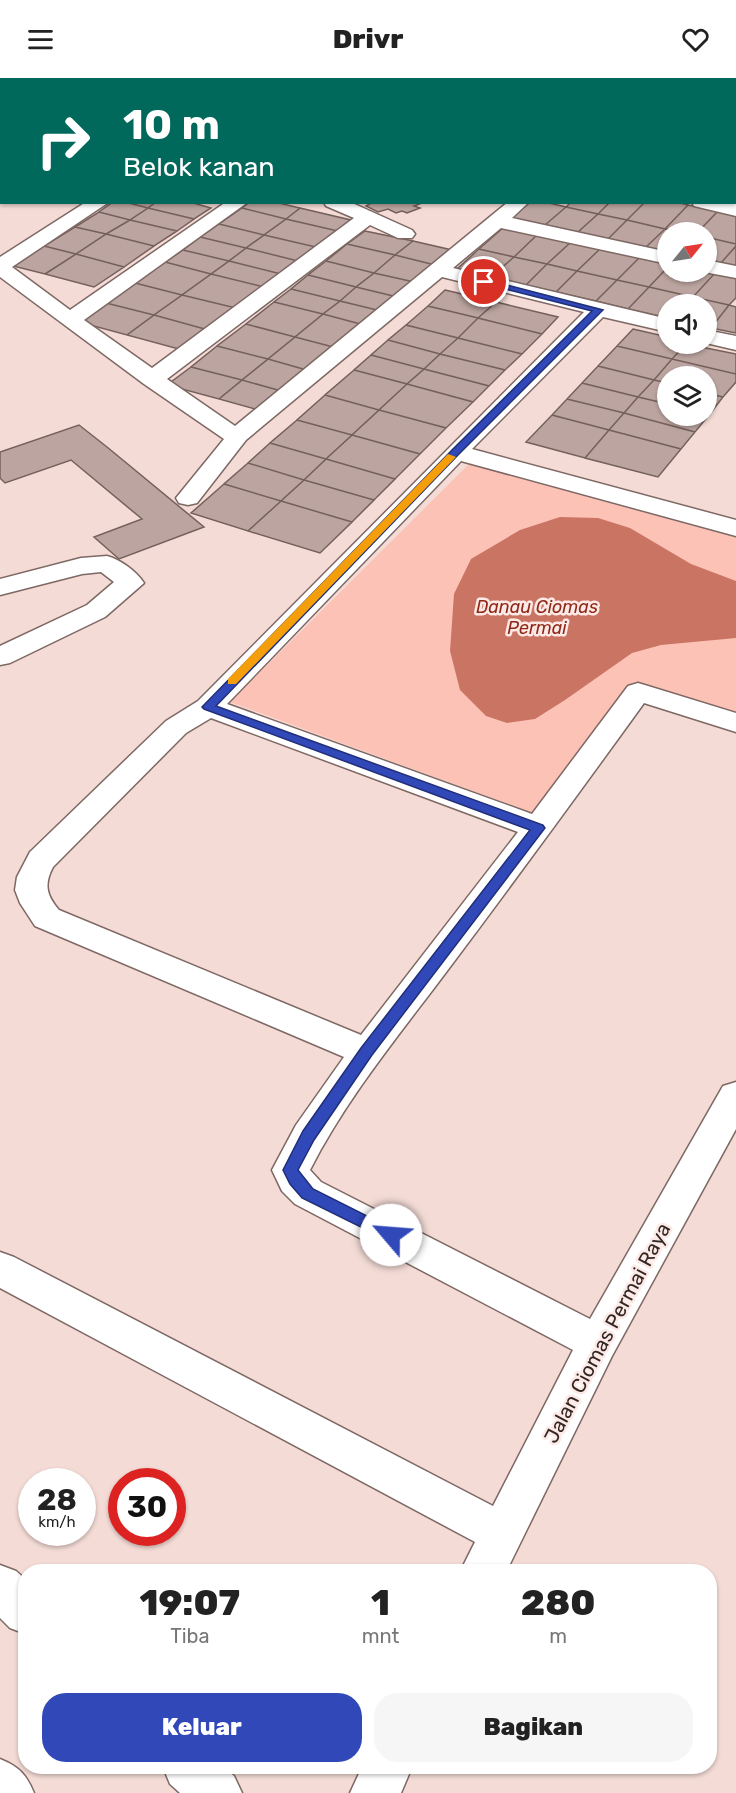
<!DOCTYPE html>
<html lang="id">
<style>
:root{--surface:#fff;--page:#f6f6f6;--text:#222;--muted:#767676;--accent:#3148b9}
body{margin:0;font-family:Rubik,sans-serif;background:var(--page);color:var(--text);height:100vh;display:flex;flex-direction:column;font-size:22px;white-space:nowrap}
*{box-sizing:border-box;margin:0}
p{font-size:20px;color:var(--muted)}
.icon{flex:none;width:33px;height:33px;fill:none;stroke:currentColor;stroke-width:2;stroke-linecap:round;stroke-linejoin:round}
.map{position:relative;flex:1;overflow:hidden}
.panel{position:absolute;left:18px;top:1486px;width:699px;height:210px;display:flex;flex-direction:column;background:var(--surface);border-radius:24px;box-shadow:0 2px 4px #0004}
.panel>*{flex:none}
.guide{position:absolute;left:0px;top:0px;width:736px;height:126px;box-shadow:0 2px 4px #0004;background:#00695c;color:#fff;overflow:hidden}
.needle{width:39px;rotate:60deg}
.tools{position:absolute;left:657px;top:144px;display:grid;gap:12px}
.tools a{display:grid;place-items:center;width:60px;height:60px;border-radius:50%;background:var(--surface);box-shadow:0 2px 4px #0004;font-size:30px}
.speed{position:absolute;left:18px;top:1390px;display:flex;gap:12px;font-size:30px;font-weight:700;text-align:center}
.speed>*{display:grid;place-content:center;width:78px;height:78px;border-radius:50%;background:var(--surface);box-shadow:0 2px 4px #0004;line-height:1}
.speed small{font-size:15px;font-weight:400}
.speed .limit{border:9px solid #d22;background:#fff;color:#111}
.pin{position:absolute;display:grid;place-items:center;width:51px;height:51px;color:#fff;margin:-26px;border:3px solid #fff;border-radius:50%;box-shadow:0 2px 6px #0007}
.me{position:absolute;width:66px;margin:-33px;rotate:297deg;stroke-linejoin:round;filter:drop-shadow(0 0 4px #0008)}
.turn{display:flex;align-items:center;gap:21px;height:126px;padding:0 24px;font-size:27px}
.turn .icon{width:78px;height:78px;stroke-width:2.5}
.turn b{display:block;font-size:42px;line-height:51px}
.eta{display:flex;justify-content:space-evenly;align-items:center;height:102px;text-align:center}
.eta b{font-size:36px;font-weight:800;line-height:42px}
.button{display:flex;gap:12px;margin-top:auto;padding:12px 24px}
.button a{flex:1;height:69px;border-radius:24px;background:var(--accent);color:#fff;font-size:24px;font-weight:800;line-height:69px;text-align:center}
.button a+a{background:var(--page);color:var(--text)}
header{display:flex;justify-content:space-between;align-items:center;height:78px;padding:0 24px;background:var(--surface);font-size:27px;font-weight:800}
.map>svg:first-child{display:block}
.green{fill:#fcc2b6}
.water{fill:#ca7464}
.building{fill:#bca5a0;stroke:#75605c;stroke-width:1.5}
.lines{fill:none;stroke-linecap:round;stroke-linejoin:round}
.street-casing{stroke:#7e6864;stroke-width:3}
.secondary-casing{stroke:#7e6864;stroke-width:3}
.street{fill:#fff;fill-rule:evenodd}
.secondary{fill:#fff;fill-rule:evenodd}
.route{fill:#3148b9;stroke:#202f78;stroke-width:1.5}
.slow{fill:#f59e0b}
.labels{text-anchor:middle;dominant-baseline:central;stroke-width:5;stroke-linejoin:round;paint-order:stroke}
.water-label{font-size:18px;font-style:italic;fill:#8f2818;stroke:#fde9e5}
.near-street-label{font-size:20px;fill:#302725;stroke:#fde9e5}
</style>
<header><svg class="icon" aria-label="menu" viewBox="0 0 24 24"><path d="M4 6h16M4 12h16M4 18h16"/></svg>Drivr<svg class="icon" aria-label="heart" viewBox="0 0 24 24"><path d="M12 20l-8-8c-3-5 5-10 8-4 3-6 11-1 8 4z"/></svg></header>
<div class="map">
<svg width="736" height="1715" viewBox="0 0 736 1715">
<rect width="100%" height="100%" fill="#f4dbd6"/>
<path class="green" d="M469 386 736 459V635L637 605 533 735 230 624Z"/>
<path class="water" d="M560 439 598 440 630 450 691 486 736 503V560L661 567 632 575 565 622 535 641 507 645 486 638 460 612 450 573 454 516 471 481 520 452Z"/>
<path class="building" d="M113 124H125L148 130 130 142 99 134Z
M125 124H156L148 130Z
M156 124H190L211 130 194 141 148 130Z
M250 124H275L300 130 286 141 242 130Z
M373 124H421L422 125 414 128 420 130 407 135 402 133 396 135 388 131 378 134 366 128Z
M530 124H545L566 129 545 147 512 140Z
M571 124H610L598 136 566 129Z
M610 124H645L627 142 598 136Z
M645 124H677L688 127 665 151 627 142Z
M688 127 718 133 698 154 665 151Z
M566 129 598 136 578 154 545 147Z
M148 130 194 141 177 153 130 142Z
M242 130 286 141 264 157 219 146Z
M300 130 355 143 342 154 286 141Z
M718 133 736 137V166L706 159V154H698Z
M99 134 130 142 106 156 75 149Z
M598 136 627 142 608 161 578 154Z
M286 141 342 154 320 170 264 157Z
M130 142 177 153 154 168 106 156Z
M627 142 665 151 646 169 608 161Z
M219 146 264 157 246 170 200 159Z
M75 149 106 156 76 176 44 168Z
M504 149 538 156 514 179 479 171Z
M665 151 684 154H668V174L646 169Z
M365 153 413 163 395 177 347 166Z
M106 156 154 168 124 189 76 176Z
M538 156 571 164 547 186 514 179Z
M264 157 320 170 302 184 246 170Z
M200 159 246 170 229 183 183 172Z
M706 159 736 166V168L720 186 706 183Z
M413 163 452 172 435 187 395 177Z
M571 164 601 170 577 193 547 186Z
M347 166 395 177 374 195 326 183Z
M44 168 76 176 45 196 13 188Z
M736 168V189L720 186Z
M246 170 302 184 285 197 229 183Z
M601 170 640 179 617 202 577 193Z
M479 171 514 179 491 199 457 191Z
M183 172 229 183 211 196 165 184Z
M76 176 124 189 94 209 45 196Z
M395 177 435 187 414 204 374 195Z
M514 179 547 186 526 207 491 199Z
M640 179 668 185V189L649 209 617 202Z
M229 183 285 197 268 210 211 196Z
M326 183 374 195 356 209 308 197Z
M165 184 211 196 182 217 135 205Z
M547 186 577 193 556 214 526 207Z
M668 189V194L715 195 693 219 649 209Z
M577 193 617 202 596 223 556 214Z
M374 195 414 204 397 219 356 209Z
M715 195 736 200V220L729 227 693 219Z
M211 196 268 210 240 231 182 217Z
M308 197 356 209 340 223 291 211Z
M617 202 649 209 628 231 596 223Z
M135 205 182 217 154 237 106 225Z
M356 209 397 219 381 233 340 223Z
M649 209 693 219 687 226H668V240L628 231Z
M291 211 340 223 323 236 274 224Z
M445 212 496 224 478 240 428 228Z
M182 217 240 231 212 253 154 237Z
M693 219 729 227 711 250 706 249V226H687Z
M340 223 381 233 364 247 323 236Z
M274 224 323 236 295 259 246 246Z
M496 224 558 239 542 256 478 240Z
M106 225 154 237 127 257 79 244Z
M729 227 736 229V255L711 250Z
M428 228 478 240 458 260 406 247Z
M323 236 364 247 337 270 295 259Z
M154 237 212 253 186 273 127 257Z
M478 240 542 256 522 276 458 260Z
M246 246 295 259 268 281 217 268Z
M406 247 458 260 440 276 388 262Z
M633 251 668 259V266H686L672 281 617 268Z
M295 259 337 270 310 293 268 281Z
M458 260 522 276 505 292 440 276Z
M388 262 440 276 424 291 371 277Z
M686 266 736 276V296L672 281Z
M217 268 268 281 242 302 191 289Z
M617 268 672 281 654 302 598 288Z
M440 276 505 292 489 308 424 291Z
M371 277 424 291 407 306 354 292Z
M268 281 310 293 285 314 242 302Z
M672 281 736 296V304L723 319 706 315V298H668V305L654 302Z
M598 288 654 302 638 319 582 305Z
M191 289 242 302 219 321 167 307Z
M424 291 489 308 473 324 407 306Z
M354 292 407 306 379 332 325 317Z
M242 302 285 314 262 333 219 321Z
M654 302 668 305V326L638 319Z
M582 305 638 319 624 335 567 321Z
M407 306 473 324 446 350 379 332Z
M706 315 723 319 709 337 706 336Z
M325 317 379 332 352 357 297 342Z
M638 319 668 326V338L709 337 695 354 624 335Z
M567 321 624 335 609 352 552 337Z
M379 332 446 350 420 376 352 357Z
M624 335 695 354 681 371 609 352Z
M552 337 609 352 585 380 526 364Z
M297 342 352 357 326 381 270 365Z
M79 347 107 369 204 449 119 481 94 459 142 441 71 382 5 405 0 400V374Z
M609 352 681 371 658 399 585 380Z
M352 357 420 376 395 401 326 381Z
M270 365 326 381 304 402 248 385Z
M326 381 395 401 374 422 304 402Z
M248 385 304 402 281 423 224 406Z
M304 402 374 422 352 444 281 423Z
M224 406 281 423 248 453 191 435Z
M281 423 352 444 320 475 248 453Z"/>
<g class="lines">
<defs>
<path id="street" d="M0 0 9 2H2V9Z
M100 0H117L118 2H101Z
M542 0H561L541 2Z
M611 0H629L630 2H612Z
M735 3H736V13H735Z
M735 59H736V69H735Z
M86 124H109L12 189 70 232 226 124H248L84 242 152 290 354 140 326 128 324 124H350L412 152 415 156 412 160H398L370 147 167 301 235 348 508 124H529L512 140 668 174V186L501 150 453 190 668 241V254L603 239 472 371 736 442V458L461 383 227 626 532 736 628 608 638 605 648 608 736 635V654L644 625C579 715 513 805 447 893 399 957 346 1021 310 1092L321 1104 590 1241 723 1008 736 1004V1051L612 1278 506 1494H460L475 1464 0 1210V1174L14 1179 493 1428 573 1272 295 1126 282 1113 272 1092 296 1047 344 979 35 848 20 825 15 812 17 799 30 774 166 643 198 623 584 234 442 199 246 362 197 425 188 427 179 425 176 420 224 361 144 306 0 199V179ZM211 640 518 754 361 957 59 832C46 817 44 806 53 789L186 655Z
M692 124 736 126V138L694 128Z
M706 182 736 188V200L704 194H706Z
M706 252 736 258V272L706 265Z
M107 478C121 482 136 493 144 505L105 539 10 585 0 587V568L87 527 114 504 101 494 82 496 0 517V501L81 480Z
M0 1487 16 1493 26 1502V1556L10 1550 0 1540Z
M163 1689H224L234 1698 242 1715H180L170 1706Z
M362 1689H412L401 1715H350Z"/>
<path id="secondary" d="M0 1681C19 1689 26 1696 34 1715H0Z"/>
</defs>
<use href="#street" class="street-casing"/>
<use href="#secondary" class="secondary-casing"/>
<use href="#street" class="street"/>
<use href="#secondary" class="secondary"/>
</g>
<path class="route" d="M484 201 603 232 459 376 216 628 543 747 545 750 372 977 314 1062 298 1092 313 1111 397 1153 399 1157 397 1162 391 1164 302 1120 290 1106 283 1092 303 1053 361 970 530 752 204 631 202 629 452 372 592 233 481 205V202Z"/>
<path class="slow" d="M448 376 456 379 236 606H228V601Z"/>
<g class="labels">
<g class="water-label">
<text x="537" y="529">Danau Ciomas<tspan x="537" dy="21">Permai</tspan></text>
</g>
<g class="near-street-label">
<text transform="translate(607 1255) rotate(-62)">Jalan Ciomas Permai Raya</text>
</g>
</g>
</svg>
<div class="tools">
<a><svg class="needle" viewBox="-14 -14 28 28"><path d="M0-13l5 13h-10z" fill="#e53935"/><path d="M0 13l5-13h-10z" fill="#767676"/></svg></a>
<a><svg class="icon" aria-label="sound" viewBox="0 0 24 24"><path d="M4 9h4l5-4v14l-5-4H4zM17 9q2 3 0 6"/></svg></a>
<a><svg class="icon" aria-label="layers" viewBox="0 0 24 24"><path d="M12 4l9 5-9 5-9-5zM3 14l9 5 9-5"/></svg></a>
</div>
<div class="speed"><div>28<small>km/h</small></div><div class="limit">30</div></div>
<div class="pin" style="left:484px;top:204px;background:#d93025"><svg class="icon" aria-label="arrive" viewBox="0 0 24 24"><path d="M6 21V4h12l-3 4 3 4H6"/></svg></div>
<svg class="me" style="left:391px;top:1157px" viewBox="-20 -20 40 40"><circle r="19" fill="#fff"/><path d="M0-13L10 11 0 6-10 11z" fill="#3148b9"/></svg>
<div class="guide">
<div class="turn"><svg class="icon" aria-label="right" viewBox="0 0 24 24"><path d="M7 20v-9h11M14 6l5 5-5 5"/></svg><div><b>10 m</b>Belok kanan</div></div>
</div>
<section class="panel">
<div class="eta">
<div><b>19:07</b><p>Tiba</p></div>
<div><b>1</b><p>mnt</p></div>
<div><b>280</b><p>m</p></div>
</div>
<div class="button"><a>Keluar</a><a>Bagikan</a></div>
</section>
</div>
